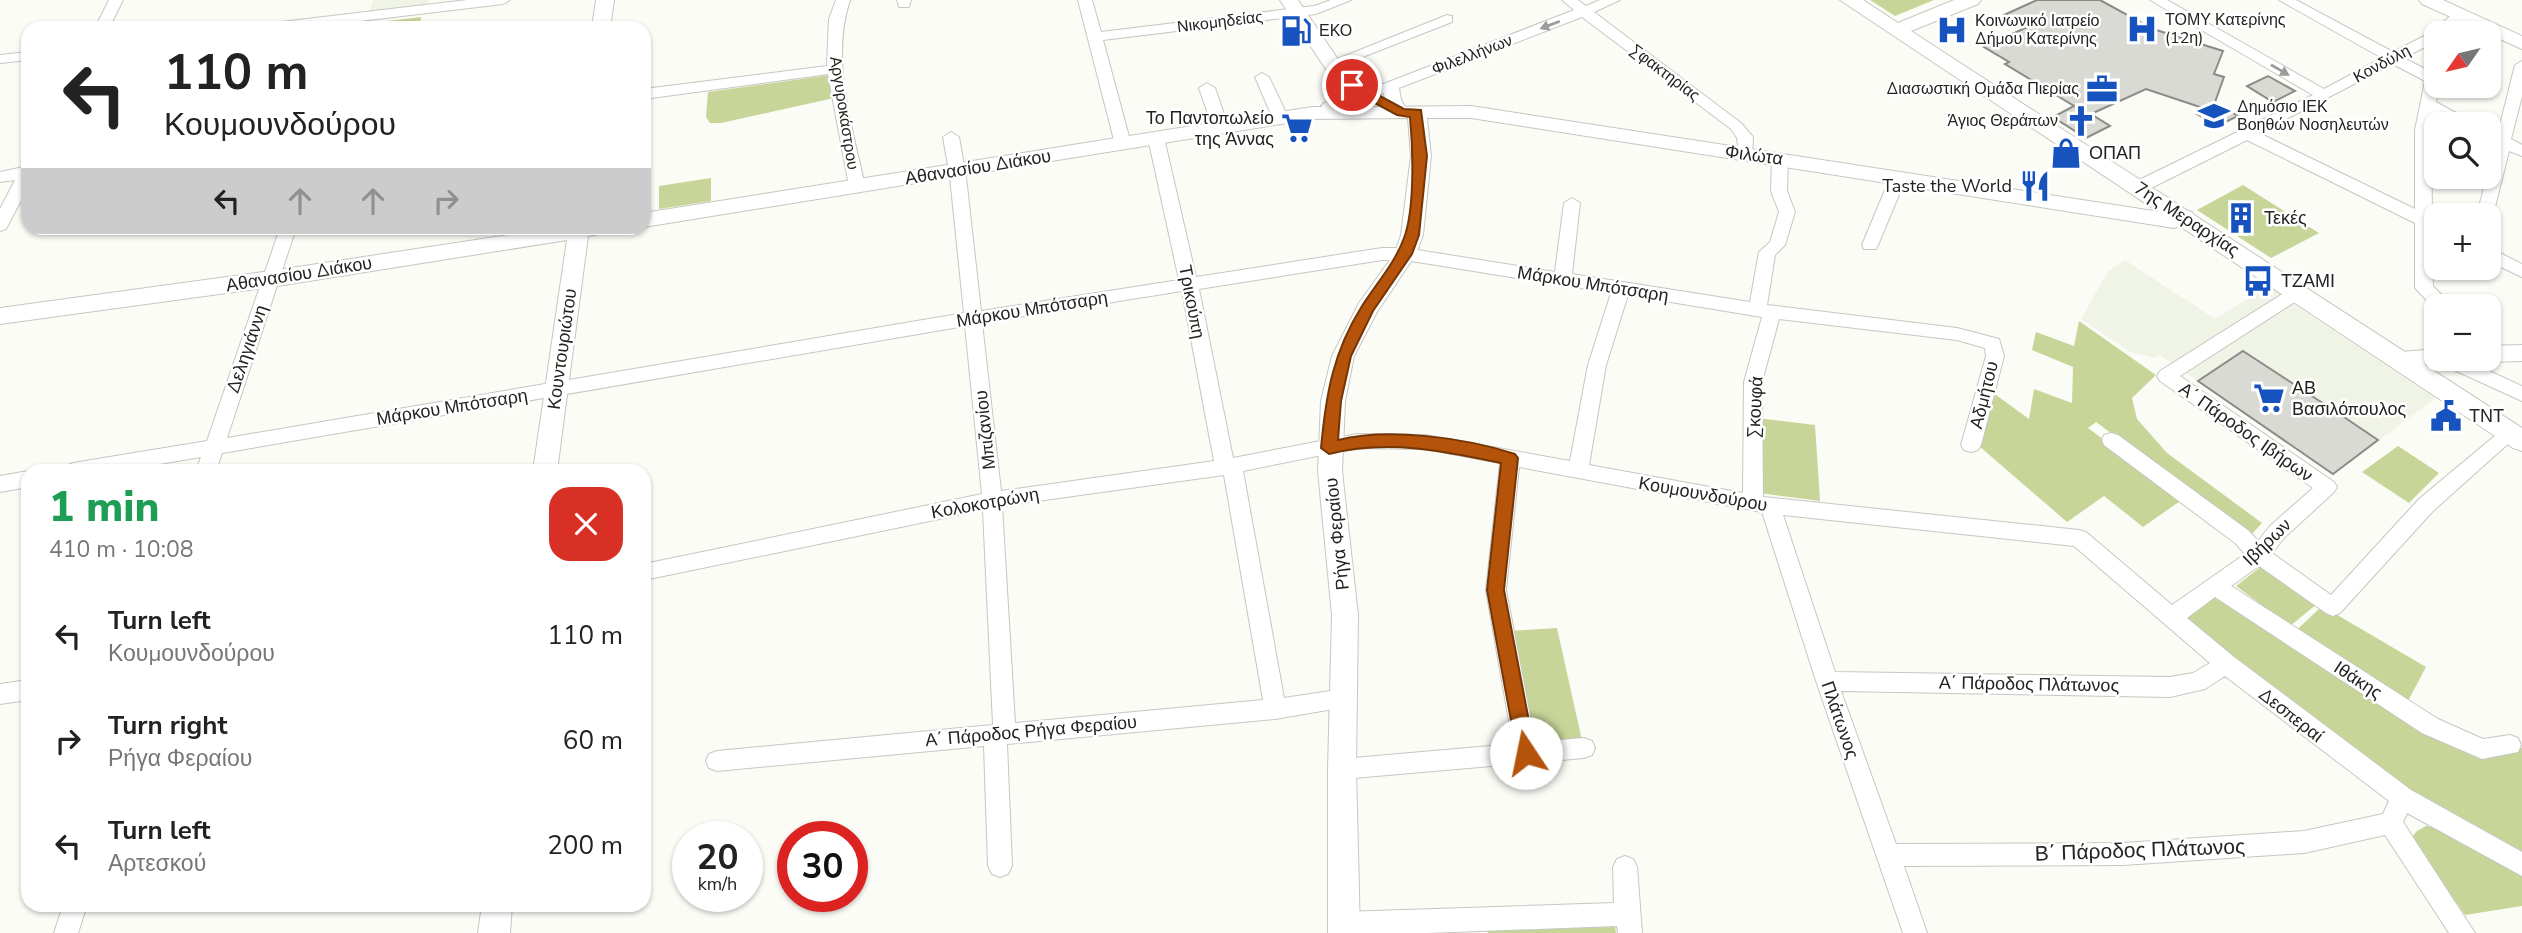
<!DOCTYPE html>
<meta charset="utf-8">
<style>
:root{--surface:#fff;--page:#f2f2f2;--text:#222;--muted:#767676}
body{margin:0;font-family:"Nunito Sans",sans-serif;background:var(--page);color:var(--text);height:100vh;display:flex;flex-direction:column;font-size:26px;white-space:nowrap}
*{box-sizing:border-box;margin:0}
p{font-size:23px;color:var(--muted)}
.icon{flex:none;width:38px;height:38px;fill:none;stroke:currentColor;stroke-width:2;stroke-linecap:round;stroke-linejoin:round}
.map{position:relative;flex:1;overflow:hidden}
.sheet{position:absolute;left:21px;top:464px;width:630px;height:448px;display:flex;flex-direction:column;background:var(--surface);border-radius:21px;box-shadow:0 2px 5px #0004}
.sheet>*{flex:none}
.guide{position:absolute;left:21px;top:21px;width:630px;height:214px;border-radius:21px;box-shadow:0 2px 5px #0004;background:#fff;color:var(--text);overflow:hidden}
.needle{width:46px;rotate:236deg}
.buttons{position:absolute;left:2424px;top:21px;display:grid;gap:14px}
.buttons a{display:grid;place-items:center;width:77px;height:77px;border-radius:14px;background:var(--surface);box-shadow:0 2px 5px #0004;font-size:35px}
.speed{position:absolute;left:672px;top:821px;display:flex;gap:14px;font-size:35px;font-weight:700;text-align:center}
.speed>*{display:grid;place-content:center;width:91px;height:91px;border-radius:50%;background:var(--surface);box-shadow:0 2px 5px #0004;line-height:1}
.speed small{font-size:18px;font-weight:400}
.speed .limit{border:10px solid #d22;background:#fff;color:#111}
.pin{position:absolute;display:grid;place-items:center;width:60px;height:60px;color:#fff;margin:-30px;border:4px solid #fff;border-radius:50%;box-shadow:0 2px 7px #0007}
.me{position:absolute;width:77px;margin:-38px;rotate:349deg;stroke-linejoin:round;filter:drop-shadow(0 0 5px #0008)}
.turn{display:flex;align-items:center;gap:24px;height:147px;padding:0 28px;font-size:32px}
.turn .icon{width:91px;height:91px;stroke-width:2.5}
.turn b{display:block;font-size:49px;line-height:60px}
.lanes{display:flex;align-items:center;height:66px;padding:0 28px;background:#0003;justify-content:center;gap:35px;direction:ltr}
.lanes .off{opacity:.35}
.round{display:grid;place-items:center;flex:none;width:74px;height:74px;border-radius:21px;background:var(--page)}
.head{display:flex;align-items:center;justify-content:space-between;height:119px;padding:0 28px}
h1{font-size:42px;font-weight:800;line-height:52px;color:#1e9e55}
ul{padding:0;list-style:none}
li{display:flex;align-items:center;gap:21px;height:105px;padding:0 28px}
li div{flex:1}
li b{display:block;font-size:26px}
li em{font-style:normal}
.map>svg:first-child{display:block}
.built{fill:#f0f4e6}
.green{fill:#c7d598}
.building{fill:#d9dad4;stroke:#8b8c87;stroke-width:2}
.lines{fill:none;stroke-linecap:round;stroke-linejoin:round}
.minor-casing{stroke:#c6c7c1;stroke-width:2}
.tertiary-casing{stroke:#c6c7c1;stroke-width:2}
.secondary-casing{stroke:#c6c7c1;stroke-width:2}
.minor{fill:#fff;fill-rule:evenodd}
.tertiary{fill:#fff;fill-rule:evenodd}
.secondary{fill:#fff;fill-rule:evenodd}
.oneway{fill:#9c9c9b}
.route{fill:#b45309;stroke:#753606;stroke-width:2}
.labels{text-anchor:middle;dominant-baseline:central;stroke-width:5;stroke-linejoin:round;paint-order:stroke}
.far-poi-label{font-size:16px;fill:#232321;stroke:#fff;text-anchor:start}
.far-street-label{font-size:16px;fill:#232321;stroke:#fff}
.poi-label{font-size:18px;fill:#232321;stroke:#fff;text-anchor:start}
.street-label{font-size:18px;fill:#232321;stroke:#fff}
.near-street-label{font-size:21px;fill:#232321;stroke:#fff}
</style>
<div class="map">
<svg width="2522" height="933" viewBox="0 0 2522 933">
<rect width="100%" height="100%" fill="#fbfcf6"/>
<path class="built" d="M373 0H429L428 6 369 13Z
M2125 260 2215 319 2270 285 2437 397 2333 474 2160 355 2154 358 2130 352 2081 319 2108 271Z"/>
<path class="green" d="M1870 0H1934L1895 16Z
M421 17 419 28H331Z
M830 75 834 98 721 123H710L706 117 708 92Z
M711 178V201L659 209V186Z
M2243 185 2319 233 2271 258 2197 210Z
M2079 321 2156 375 2132 398 2137 419 2167 453 2262 523 2250 536 2096 422 2088 428 2183 499 2143 527 2104 496 2067 522 1979 446 1992 392 2029 419 2034 389 2072 403 2073 367 2032 350 2036 332 2074 346Z
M1757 418 1815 425 1820 501 1759 493Z
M2398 446 2439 473 2409 503 2362 472Z
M2263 565 2317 604 2290 626 2236 586Z
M2215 592 2268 632 2275 630 2287 639 2322 606 2426 667 2401 714 2485 758 2522 748V851L2404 786 2181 618Z
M1557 628 1583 745 1532 748 1509 631Z
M2426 826 2438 828 2522 875V906L2465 915 2411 838 2417 831Z
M1615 927 1616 933H1488L1487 929Z"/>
<path class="building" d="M2037 0H2100L2153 29 2223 51 2214 74 2224 77 2214 105 2217 104 2238 116 2217 126 2197 114 2206 109 2146 89 2091 114 2110 126 2086 138 2053 117 2074 106 2005 64 2009 62 1984 47 2025 28 2004 15Z
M2268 76 2295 91 2273 102 2247 86Z
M2243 351 2341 415 2378 440 2333 474 2198 381Z"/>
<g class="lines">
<defs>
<path id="minor" d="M109 0H123L109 28H95Z
M467 0H510L503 4 301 28H257L264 24Z
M836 0H850C830 61 852 125 865 186L863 190 857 191 849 186 828 74 644 99V89L827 66 829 19Z
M897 0H911L909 7H899Z
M1078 0H1092L1101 32 1314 6 1331 0H1351L1316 14 1103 40 1131 144 1123 149 1115 144Z
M1562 0H1578L1586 6 1600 0H1620L1594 12 1741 123 1753 137 1752 158H1740L1737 138 1731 129 1582 17 1399 88 1401 100 1409 113 1406 116H1396L1385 100 1384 93 1329 111 1321 106 1324 103 1386 83 1574 10Z
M2150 0H2167L2324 89 2382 58 2279 0H2296L2393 52 2432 32 2456 11H2466V17L2446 33H2436V41L2404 58 2427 70 2431 59 2436 58V86H2439L2436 102 2476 124H2456L2434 113 2431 130 2432 217 2436 219V228L2432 230 2433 286 2452 306H2436V310L2415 288V223L2247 140 2145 191H2133L2131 187 2133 183 2313 95ZM2393 64 2425 81 2415 130V209L2259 133Z
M1447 15 1452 16V22L1337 67H1327L1325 64Z
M28 52V60L0 63V55Z
M2522 61V96L2511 139 2522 145V156L2509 151 2493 215 2488 219V215H2477L2495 144 2488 140V129L2498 133 2515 65Z
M1262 73 1269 77 1289 119 1286 122 1281 124 1273 119 1255 77Z
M1207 83 1215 88 1229 128 1226 131 1221 133 1213 128 1199 88Z
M951 132 959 137 966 177 981 311 1179 280 1148 138 1156 133 1164 138 1196 277 1382 248H1405L1555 272 1564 203 1572 198 1580 203 1572 274 1750 302 1759 252 1770 242 1779 212 1771 191 1772 159 1774 155H1786L1788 159 1787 191 1795 212 1785 245 1775 255 1767 305 1957 328 1999 339 2004 356 1981 445 1978 450 1971 452 1964 450 1961 445 1986 356 1985 348 1957 340 1779 319 1762 382 1763 497 2079 530 2086 532 2172 605 2245 554 2235 543 2104 445 2102 440 2104 435 2111 433 2118 435 2249 531 2258 541 2270 526 2313 488 2160 381 2157 376 2160 371 2292 288H2304L2307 292 2304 296 2180 376 2334 482 2337 487 2334 492 2284 538 2272 553 2331 595 2419 499 2503 429 2510 427 2517 429 2519 434 2433 511 2340 613 2333 616 2326 613 2259 566 2231 586 2438 719 2483 739 2510 735 2518 738 2521 745 2518 752 2482 759 2422 733 2215 597 2187 618 2234 657 2411 790 2522 852V876L2407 813 2403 822 2475 933H2449L2385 835 2304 853 2123 865 1904 866 1927 933H1903L1816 681 1762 512 1519 467 1506 590 1535 742 1584 738 1592 741 1595 748 1592 755 1584 758 1342 779 1334 776 1331 769 1334 762 1342 759 1513 744 1486 590 1500 463 1425 449 1357 448 1243 471 1284 698 1343 689 1351 692 1354 699 1351 706 1275 719 1007 744 1012 866 1008 874 1000 877 992 874 988 866 984 746 717 771 709 768 706 761 709 754 717 751 993 725 983 510 644 580V564L982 494 965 326 222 453 216 471H196L201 457 118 471H63L66 466 73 463 207 441 280 228H296L227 438 964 313 950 177 943 137ZM1382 260H1405L1611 293 1588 365 1570 461 1425 435 1357 434 1233 458 1199 289ZM1182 291 1214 461 1001 491 982 323ZM1628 295 1762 317 1744 382 1743 493 1589 465 1606 365ZM1224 475 1263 700 1015 723 1002 506ZM1783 515 2074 546 2210 663 2193 673 2170 677 1835 672ZM2225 676 2389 801 2383 814 2304 831 2123 843 1896 844 1841 691 2170 697 2205 689Z
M28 166V187L6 229 0 231V209L15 180 0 182V172Z
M1898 173 1906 178 1878 245 1876 249H1864L1862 245 1890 178Z
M2488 247 2522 264V277L2488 261Z
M2438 359H2463L2522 386V401L2441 364Z
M28 471V487L0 492V476Z
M28 680V700L0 704V684Z
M1625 856 1633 859 1637 867 1642 933H1618L1617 926 1427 933H1336L1331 924 1334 916 1343 912 1614 903 1613 867 1617 859Z
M63 905H87L78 933H54Z"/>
<path id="tertiary" d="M596 0H614L610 28H592Z
M1280 0H1298L1370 107 1471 106 2173 214 2185 210 2192 212 2195 217 2192 222 2174 228 1471 118H1427L1431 156 1423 235 1416 254 1377 312 1354 356 1345 401 1342 471 1358 615 1356 769 1360 933H1328V769L1332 615 1318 471 1321 401 1332 356 1359 303 1395 253 1401 235 1411 156 1408 118 1312 119 644 227V213L1312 107H1351Z
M2419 0H2443L2522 36V49L2422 4Z
M555 228H608L604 233 588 236 557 471H533L567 240 271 287 0 324V308L271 271Z
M2522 345V361L2488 362 2479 359H2488V346Z
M2436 349V359H2446L2444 363 2397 367 2389 365 2386 359 2389 353Z
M482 905H512L510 933H478Z"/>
<path id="secondary" d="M1840 0H1863L1898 23 1954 0H1981L1978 4 1911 31 2522 428V451L2513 448Z"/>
</defs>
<use href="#minor" class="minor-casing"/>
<use href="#tertiary" class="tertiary-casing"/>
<use href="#secondary" class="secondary-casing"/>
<use href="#minor" class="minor"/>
<use href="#tertiary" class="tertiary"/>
<use href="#secondary" class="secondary"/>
</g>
<defs><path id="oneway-solid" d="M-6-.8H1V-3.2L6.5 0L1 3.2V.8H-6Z" transform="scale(1.75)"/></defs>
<g class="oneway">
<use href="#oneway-solid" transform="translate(1550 25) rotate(159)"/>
<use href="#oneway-solid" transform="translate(2280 70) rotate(30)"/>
</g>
<path class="route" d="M1352 81 1404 109 1421 110 1427 156 1419 235 1412 254 1373 311 1351 356 1341 401 1338 440C1388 427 1466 438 1515 454L1518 458 1504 590 1535 753 1533 759 1526 762 1519 759 1517 753 1487 590 1501 463C1443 451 1388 439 1329 454L1321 448C1326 394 1333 352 1362 306 1376 284 1395 263 1404 238 1415 209 1413 148 1410 117L1397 115 1347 88 1346 85Z"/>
<defs>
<symbol id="hospital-bare" viewBox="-9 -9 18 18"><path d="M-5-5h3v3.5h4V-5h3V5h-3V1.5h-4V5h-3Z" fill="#1653be" stroke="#fff" stroke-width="2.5" paint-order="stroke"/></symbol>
<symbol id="fuel-bare" viewBox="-9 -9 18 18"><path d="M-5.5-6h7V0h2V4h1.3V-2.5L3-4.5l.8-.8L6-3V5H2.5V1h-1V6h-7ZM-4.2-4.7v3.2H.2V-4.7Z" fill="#1653be" stroke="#fff" stroke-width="2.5" paint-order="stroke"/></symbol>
<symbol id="office-bare" viewBox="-9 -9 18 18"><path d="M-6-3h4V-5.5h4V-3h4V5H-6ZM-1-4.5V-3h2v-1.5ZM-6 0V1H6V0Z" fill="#1653be" stroke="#fff" stroke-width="2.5" paint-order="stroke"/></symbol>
<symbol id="university-bare" viewBox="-9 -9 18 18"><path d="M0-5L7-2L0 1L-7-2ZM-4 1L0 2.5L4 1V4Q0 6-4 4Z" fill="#1653be" stroke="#fff" stroke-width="2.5" paint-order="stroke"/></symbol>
<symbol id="church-bare" viewBox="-9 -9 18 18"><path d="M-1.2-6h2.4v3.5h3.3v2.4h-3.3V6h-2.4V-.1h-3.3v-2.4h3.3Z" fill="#1653be" stroke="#fff" stroke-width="2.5" paint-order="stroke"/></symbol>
<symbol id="supermarket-bare" viewBox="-9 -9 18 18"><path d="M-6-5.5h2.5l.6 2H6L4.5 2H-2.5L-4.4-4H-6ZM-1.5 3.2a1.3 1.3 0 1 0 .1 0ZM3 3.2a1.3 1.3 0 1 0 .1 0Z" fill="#1653be" stroke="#fff" stroke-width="2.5" paint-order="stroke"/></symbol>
<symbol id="shop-bare" viewBox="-9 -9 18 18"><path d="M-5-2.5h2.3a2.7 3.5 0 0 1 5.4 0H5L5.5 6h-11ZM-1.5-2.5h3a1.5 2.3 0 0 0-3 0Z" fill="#1653be" stroke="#fff" stroke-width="2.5" paint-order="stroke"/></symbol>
<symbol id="restaurant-bare" viewBox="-9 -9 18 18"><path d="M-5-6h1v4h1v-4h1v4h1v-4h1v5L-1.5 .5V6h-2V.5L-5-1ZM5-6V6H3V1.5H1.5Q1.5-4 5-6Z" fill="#1653be" stroke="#fff" stroke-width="2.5" paint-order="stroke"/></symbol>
<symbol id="building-bare" viewBox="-9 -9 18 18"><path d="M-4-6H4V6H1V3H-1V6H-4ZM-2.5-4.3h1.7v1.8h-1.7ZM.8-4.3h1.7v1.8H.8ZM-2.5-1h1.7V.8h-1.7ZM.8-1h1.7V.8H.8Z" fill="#1653be" stroke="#fff" stroke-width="2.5" paint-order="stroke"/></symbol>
<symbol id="bus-bare" viewBox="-9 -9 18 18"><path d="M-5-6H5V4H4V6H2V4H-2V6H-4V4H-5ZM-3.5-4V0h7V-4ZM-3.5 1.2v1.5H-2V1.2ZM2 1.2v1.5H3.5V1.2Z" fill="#1653be" stroke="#fff" stroke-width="2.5" paint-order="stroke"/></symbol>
<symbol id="civic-bare" viewBox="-9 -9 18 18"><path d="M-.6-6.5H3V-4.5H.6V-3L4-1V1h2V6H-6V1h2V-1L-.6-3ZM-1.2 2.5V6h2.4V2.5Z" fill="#1653be" stroke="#fff" stroke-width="2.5" paint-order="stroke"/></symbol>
</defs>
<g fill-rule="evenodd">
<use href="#hospital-bare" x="2120" y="7" width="44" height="44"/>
<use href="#hospital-bare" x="1930" y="8" width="44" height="44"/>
<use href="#fuel-bare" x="1274" y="9" width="44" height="44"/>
<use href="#office-bare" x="2080" y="67" width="44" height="44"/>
<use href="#university-bare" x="2192" y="94" width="44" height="44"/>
<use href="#church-bare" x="2059" y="99" width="44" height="44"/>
<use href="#supermarket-bare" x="1275" y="106" width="44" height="44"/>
<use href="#shop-bare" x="2044" y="131" width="44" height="44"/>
<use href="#restaurant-bare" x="2013" y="164" width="44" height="44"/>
<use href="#building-bare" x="2219" y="196" width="44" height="44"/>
<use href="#bus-bare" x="2236" y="259" width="44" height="44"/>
<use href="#supermarket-bare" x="2247" y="376" width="44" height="44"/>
<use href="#civic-bare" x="2424" y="394" width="44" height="44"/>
</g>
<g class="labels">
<g class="far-poi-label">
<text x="2165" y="20">ΤΟΜΥ Κατερίνης<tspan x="2165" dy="18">(12η)</tspan></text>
<text x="1975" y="21">Κοινωνικό Ιατρείο<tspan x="1975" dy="18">Δήμου Κατερίνης</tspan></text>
<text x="1319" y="31">ΕΚΟ</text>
<text x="2079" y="89" text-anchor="end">Διασωστική Ομάδα Πιερίας</text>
<text x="2237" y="107">Δημόσιο ΙΕΚ<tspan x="2237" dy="18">Βοηθών Νοσηλευτών</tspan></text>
<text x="2058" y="121" text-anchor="end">Άγιος Θεράπων</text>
</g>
<g class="far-street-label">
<text transform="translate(1220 22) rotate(-7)">Νικομηδείας</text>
<text transform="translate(1472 55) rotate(-21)">Φιλελλήνων</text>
<text transform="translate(2382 64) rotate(-28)">Κονδύλη</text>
<text transform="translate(1665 73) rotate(37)">Σφακτηρίας</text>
<text transform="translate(844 113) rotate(81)">Αργυροκάστρου</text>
</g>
<g class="poi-label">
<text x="1274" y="118" text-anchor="end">Το Παντοπωλείο<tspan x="1274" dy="21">της Άννας</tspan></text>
<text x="2089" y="153">ΟΠΑΠ</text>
<text x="2012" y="186" text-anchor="end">Taste the World</text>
<text x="2264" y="218">Τεκές</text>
<text x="2281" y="281">ΤΖΑΜΙ</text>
<text x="2292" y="388">ΑΒ<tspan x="2292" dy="21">Βασιλόπουλος</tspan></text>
<text x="2469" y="416">ΤΝΤ</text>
</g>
<g class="street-label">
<text transform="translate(1754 155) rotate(8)">Φιλώτα</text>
<text transform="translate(978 167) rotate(-9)">Αθανασίου Διάκου</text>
<text transform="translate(2187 219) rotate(33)">7ης Μεραρχίας</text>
<text transform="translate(299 274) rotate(-9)">Αθανασίου Διάκου</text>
<text transform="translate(1593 284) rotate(9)">Μάρκου Μπότσαρη</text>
<text transform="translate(1192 302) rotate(79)">Τρικούπη</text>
<text transform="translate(1032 309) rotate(-9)">Μάρκου Μπότσαρη</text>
<text transform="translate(247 349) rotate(-71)">Δεληγιάννη</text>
<text transform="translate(562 349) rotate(-82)">Κουντουριώτου</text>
<text transform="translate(1984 395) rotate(-76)">Αδμήτου</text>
<text transform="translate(452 407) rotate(-9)">Μάρκου Μπότσαρη</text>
<text transform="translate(1755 407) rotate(-87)">Σκουφά</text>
<text transform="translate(985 430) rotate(-96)">Μπιζανίου</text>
<text transform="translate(2246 432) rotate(35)">Α΄ Πάροδος Ιβήρων</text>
<text transform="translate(1703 494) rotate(10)">Κουμουνδούρου</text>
<text transform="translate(985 503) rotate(-10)">Κολοκοτρώνη</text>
<text transform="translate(1337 534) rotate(-96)">Ρήγα Φεραίου</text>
<text transform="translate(2267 542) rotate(-44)">Ιβήρων</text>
<text transform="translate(2358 680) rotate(33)">Ιθάκης</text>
<text transform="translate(2029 684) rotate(1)">Α΄ Πάροδος Πλάτωνος</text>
<text transform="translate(2291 715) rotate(38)">Δεσπεραί</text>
<text transform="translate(1840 720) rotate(71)">Πλάτωνος</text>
<text transform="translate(1031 731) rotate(-5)">Α΄ Πάροδος Ρήγα Φεραίου</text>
</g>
<g class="near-street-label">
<text transform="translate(2140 850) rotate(-2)">Β΄ Πάροδος Πλάτωνος</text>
</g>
</g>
</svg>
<div class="buttons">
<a><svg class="needle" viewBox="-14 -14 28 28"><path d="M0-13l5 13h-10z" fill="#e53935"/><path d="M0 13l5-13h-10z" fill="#767676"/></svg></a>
<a><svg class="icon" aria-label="search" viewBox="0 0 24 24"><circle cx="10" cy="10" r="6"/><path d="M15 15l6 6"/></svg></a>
<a>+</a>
<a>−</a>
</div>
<div class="speed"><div>20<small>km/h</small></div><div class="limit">30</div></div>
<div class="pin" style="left:1352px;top:85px;background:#d93025"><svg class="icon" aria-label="arrive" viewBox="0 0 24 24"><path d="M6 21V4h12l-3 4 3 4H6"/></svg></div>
<svg class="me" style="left:1526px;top:753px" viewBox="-20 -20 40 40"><circle r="19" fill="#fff"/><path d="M0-13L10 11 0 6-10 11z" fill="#b45309"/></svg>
<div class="guide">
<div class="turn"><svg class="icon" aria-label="left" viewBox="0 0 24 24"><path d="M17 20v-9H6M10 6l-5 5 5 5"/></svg><div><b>110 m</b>Κουμουνδούρου</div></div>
<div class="lanes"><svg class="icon" aria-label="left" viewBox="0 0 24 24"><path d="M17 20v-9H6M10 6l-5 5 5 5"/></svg><svg class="icon off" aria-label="ahead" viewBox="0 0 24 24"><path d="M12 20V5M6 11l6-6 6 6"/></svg><svg class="icon off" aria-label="ahead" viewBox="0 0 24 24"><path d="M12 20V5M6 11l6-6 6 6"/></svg><svg class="icon off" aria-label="right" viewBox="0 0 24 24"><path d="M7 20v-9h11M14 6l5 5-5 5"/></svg></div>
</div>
<section class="sheet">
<div class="head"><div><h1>1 min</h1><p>410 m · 10:08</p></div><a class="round" style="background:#d93025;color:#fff"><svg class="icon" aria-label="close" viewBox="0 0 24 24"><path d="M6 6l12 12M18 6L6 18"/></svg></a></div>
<ul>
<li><svg class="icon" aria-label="left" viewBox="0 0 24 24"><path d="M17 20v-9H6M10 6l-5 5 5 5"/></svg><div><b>Turn left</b><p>Κουμουνδούρου</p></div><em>110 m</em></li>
<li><svg class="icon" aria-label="right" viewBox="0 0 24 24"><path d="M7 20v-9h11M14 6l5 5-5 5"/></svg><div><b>Turn right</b><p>Ρήγα Φεραίου</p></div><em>60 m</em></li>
<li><svg class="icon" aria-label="left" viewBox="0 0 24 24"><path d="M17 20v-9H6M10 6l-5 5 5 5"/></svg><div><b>Turn left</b><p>Αρτεσκού</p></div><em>200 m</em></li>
</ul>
</section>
</div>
